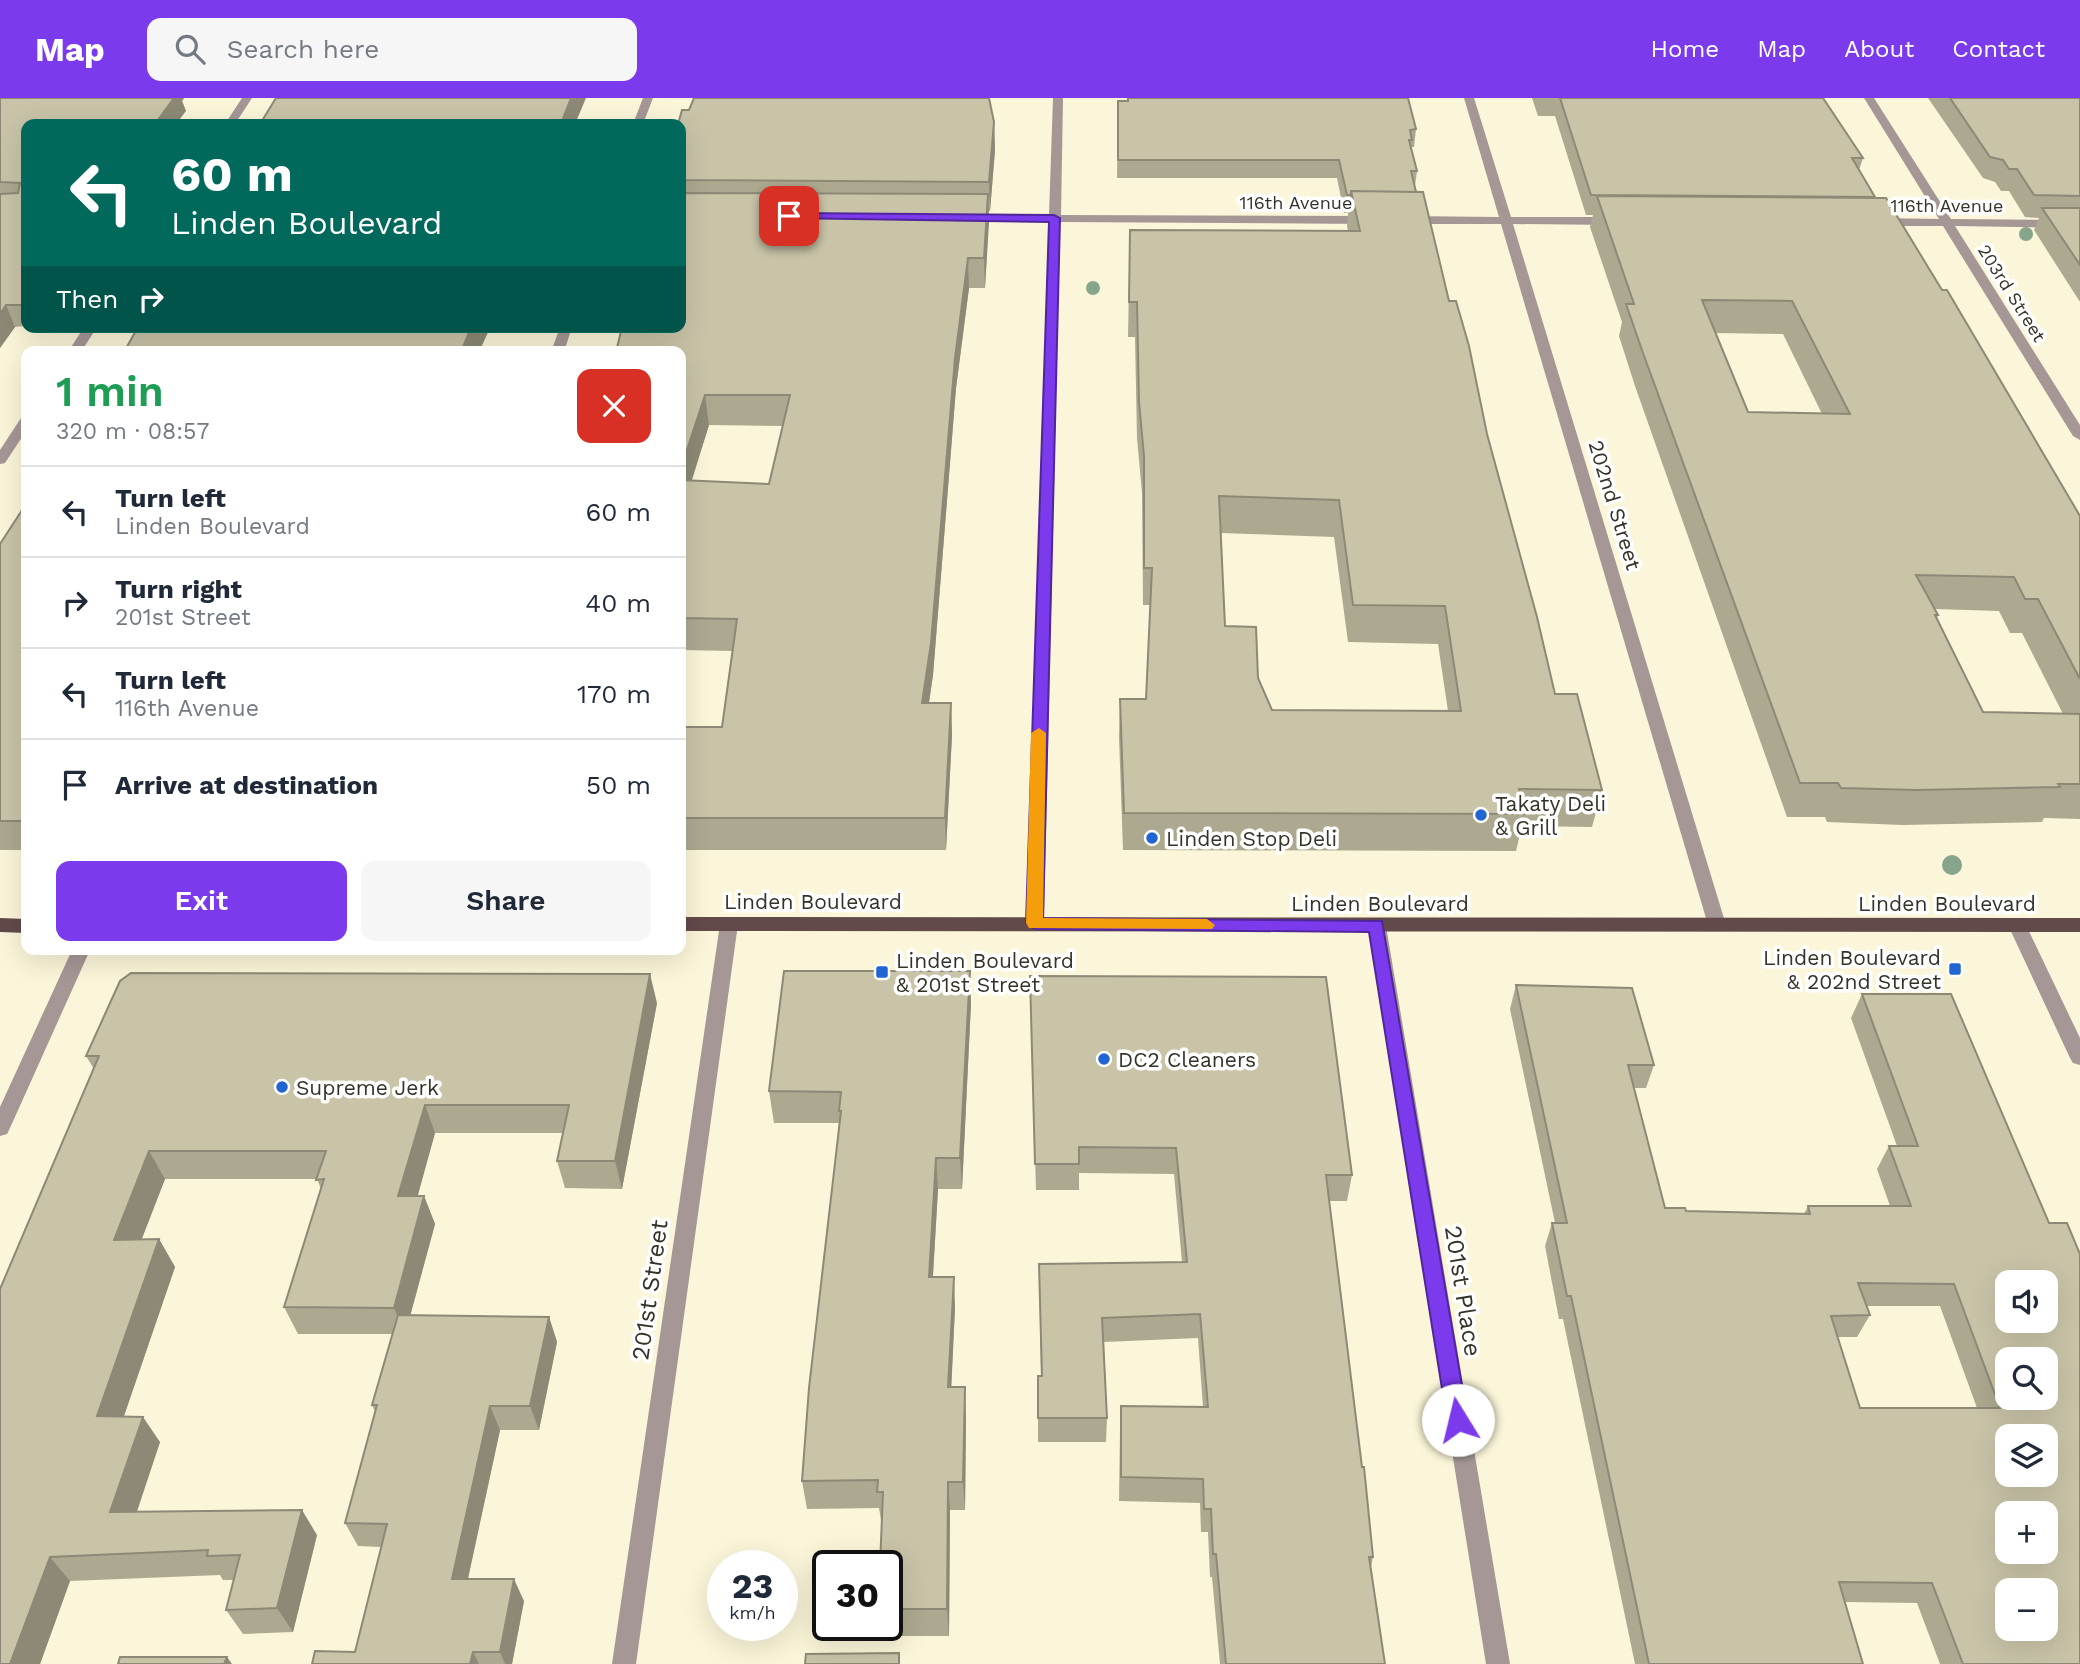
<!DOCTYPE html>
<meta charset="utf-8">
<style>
:root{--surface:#fff;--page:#f6f6f7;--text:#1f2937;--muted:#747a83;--line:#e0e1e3;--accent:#7c3aed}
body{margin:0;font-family:"Work Sans",sans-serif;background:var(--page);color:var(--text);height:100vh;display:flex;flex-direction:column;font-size:26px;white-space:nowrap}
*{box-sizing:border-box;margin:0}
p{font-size:23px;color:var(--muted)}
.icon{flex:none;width:38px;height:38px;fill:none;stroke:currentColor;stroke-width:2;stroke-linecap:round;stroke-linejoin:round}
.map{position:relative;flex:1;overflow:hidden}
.sheet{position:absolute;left:21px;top:248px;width:665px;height:609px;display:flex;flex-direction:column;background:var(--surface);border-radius:14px;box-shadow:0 7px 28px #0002}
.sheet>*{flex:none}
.top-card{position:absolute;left:21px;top:21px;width:665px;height:214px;border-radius:14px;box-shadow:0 7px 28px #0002;background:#00695c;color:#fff;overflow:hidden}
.tools{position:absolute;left:1995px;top:1172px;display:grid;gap:14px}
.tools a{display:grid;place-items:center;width:63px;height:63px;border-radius:14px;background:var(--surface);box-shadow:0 7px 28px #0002;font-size:35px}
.speed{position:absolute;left:707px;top:1452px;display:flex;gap:14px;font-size:35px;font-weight:700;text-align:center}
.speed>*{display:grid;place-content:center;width:91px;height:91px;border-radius:50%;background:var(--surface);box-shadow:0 7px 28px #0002;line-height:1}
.speed small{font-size:18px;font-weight:400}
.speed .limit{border:4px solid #111;border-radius:10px;background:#fff;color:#111}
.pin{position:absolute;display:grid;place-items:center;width:60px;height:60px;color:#fff;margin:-30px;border-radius:14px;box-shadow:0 4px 10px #0006}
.me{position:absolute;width:77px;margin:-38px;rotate:351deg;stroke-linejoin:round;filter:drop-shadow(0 0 5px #0008)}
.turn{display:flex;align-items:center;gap:24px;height:147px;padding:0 35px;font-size:32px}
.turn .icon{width:91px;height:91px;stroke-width:2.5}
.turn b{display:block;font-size:49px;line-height:60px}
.then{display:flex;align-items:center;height:66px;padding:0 35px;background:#0003;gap:14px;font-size:26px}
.round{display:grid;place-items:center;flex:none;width:74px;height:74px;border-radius:14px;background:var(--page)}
.summary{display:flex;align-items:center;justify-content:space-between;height:119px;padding:0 35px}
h1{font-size:42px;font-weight:600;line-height:52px;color:#1e9e55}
.button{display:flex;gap:14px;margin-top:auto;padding:14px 35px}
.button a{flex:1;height:80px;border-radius:14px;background:var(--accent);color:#fff;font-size:28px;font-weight:600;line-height:80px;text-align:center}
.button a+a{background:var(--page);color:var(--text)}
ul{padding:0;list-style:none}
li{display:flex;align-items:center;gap:21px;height:91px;padding:0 35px;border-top:2px solid var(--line)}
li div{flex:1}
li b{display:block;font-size:26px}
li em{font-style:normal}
header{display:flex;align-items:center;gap:42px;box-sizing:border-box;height:98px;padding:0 35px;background:var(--accent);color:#fff}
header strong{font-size:33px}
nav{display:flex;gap:38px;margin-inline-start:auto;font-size:24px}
.search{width:490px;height:63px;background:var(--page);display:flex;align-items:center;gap:18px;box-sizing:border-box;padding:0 24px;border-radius:14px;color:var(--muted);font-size:26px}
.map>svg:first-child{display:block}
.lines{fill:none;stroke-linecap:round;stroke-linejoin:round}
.minor{fill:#a59796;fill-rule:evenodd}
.major{fill:#634a4a;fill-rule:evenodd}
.tree{fill:#86a58a}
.wall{fill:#ada990;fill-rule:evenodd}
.shaded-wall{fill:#8d8976}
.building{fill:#c9c4a8;stroke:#8d8976;stroke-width:2;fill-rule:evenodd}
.route{fill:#7c3aed;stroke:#51269a;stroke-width:2}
.slow{fill:#f59e0b}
.poi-dot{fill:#2065d1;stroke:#fff;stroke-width:2.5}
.labels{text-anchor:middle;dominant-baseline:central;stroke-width:7;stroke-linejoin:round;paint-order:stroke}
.far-street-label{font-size:18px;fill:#353328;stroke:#fff}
.street-label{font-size:21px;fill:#353328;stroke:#fff}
.poi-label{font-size:21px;fill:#353328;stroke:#fff;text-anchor:start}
.near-street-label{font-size:24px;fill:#353328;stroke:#fff}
</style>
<header>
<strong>Map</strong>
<div class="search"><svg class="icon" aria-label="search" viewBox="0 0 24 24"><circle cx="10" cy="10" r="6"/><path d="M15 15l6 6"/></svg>Search here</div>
<nav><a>Home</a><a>Map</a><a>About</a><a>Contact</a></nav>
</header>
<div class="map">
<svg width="2080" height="1566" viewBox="0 0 2080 1566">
<rect width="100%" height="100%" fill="#fbf6d9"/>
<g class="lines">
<path class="minor" d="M242 0H252L235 26H225Z
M643 0H653L643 26H633Z
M1053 0H1063L1061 117 1370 118 1376 122 1370 126 1060 124 1044 825 1041 830H1029L1026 825 1049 124H968L962 120 968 116 1049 117Z
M1464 0H1474L1511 119H1615L1621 123 1615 127 1513 126 1726 827 1723 832H1711L1708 827 1501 126H1405L1399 122 1405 118 1499 119Z
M1864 0H1874L1951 121 2080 122V130L1955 128 2080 327V342L2073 338 1943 128H1878L1872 124 1878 120 1939 121Z
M84 229H97L81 254H68Z
M560 229H572L564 254H551Z
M26 319V333L5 365 0 366V352L21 320Z
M729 819 735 821 738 826 636 1566H612L720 826 723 821Z
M2017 820 2023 822 2026 827 2080 940V967L2073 965 2070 960 2008 827 2011 822Z
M1377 821 1383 823 1386 828 1510 1566H1486L1368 828 1371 823Z
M72 852H90L10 1030 7 1036 0 1038V1009Z"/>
<path class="major" d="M681 819 2080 820V834L681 833Z
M0 820 26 821V835L0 834Z"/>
</g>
<g class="tree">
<circle cx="2026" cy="136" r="7"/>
<circle cx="1093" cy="190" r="7"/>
<circle cx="1952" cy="767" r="10"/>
</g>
<path class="wall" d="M0 0H184L182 3 186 13 26 26V228L15 229 0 250Z
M1127 0H1408L1416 31 1414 49H1411L1417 73 1415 88 1487 336 1555 596 1602 692 1592 729 1522 728 1516 753 1123 752 1119 639 1120 601H1146L1150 507H1143L1142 395 1137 340 1135 239H1128L1130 132 1348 133 1347 128 1348 115H1344L1337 80H1117L1118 3H1127ZM1221 435 1334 439 1348 544 1438 546 1448 613 1272 612 1258 580 1225 528Z
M1532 0H1823L1863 60 1859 72 1874 100 2080 418V721L2044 720 2042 724 1902 727 1827 724 1825 719H1787L1635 288 1619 238 1622 224 1590 129 1593 117H1586L1555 18H1538ZM1715 235 1783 236 1822 316 1748 314ZM1935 511 1999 513 2010 535H2022L2063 616 1983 614 1937 520 1938 517Z
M1928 0H2080V204L2034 132 2039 120 2025 119 2009 93H2001L1995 84 1983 80Z
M689 12 994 24 995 52 990 113H989L985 190H969L956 290 933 577 929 605H951L952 637 946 752H681V629H722L732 553 681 552V26ZM709 327 783 328 769 386 691 383Z
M138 229H506L504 234H488L479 254H124Z
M26 406V752H0V446Z
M1030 878 1352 1077 1347 1103H1329L1373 1459 1371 1469 1385 1566H1220L1212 1479H1210L1208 1434H1201L1200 1405 1119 1403 1120 1332 1121 1308 1203 1309 1198 1240 1104 1244 1107 1320 1106 1344H1038V1278H1041L1039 1166 1182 1164 1174 1076 1079 1075V1092H1036Z
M1516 887 1654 967 1646 990H1634L1665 1110 1686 1113 1804 1116 1808 1108H1890L1877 1071 1889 1048H1897L1851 920 1862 896H1951L2080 1566H1940L1917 1505 1845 1504 1863 1566H1635L1563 1221H1559L1545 1148 1552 1125H1555L1510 911ZM1866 1208H1940L1977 1310H1860L1838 1239H1857L1870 1217Z
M657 905 622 1091 565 1090 557 1063 563 1035H435L417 1098H424L435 1126 410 1218 549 1219 557 1244 539 1332H500L468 1481 524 1503 512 1566H312L355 1554 381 1449 358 1448 345 1425 375 1313 372 1307 392 1236H298L284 1209 321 1091 317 1081H165L141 1142 159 1141 175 1169 124 1318 160 1344 137 1414 317 1437 293 1534 243 1536 226 1512 234 1482H223L220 1477 70 1483 40 1566H0L94 971 86 958Z
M971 905 962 1091H938L933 1179 955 1209 951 1289 966 1318 965 1412H950L949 1538H882L880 1528H887V1468L882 1422H881L879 1410 807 1411 802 1383 840 1025H774L769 993Z"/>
<path class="shaded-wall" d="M171 0H184L182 3 186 13 176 26H155Z
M571 0H586L575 26H562V23Z
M994 24 995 52 990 113 989 84Z
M988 96 989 125 985 190 984 160Z
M968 160 969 190 956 290 933 577 924 637 922 605 955 260Z
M26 201V218L22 207Z
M6 207 15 229 0 250V216Z
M471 229H487L488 234 479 254H461Z
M705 297 709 327 682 414 681 370Z
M951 605 952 637 946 752 945 720Z
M970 873 971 905 962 1091 960 1060Z
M650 876 657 905 622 1091 615 1063Z
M425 1007 435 1035 410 1126 398 1098Z
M149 1053 165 1081 131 1169 114 1142Z
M936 1060 938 1091 931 1209 929 1179Z
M424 1098 435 1126 405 1237 394 1210Z
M159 1141 175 1169 115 1344 97 1318Z
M954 1179 955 1209 950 1318 948 1289Z
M549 1219 557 1244 539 1332 530 1308Z
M965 1289 966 1318 965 1412 963 1384Z
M490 1308 500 1332 463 1503 452 1481Z
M143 1319 160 1344 128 1439 110 1414Z
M948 1384 950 1412 949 1538 947 1511Z
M302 1412 317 1437 293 1534 277 1510Z
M50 1459 70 1483 40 1566H10Z
M514 1481 524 1503 512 1566H505L500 1554Z
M473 1554 479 1566H470Z
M227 1559 232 1566H224Z"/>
<path class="building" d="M0 0H174L155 26H26V201L22 207H6L0 216V96L18 95 20 85 0 84Z
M276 0H571L562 23H572L570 26H260Z
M694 0H989L994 24 989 84 681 82V26H678L682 12H689Z
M1128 0H1408L1416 31 1410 32 1412 42H1409L1417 73H1411L1416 94 1351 93V97H1347L1339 62H1118V3H1128Z
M1560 0H1823L1863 60H1852L1875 99 1591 97Z
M1950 0H2080V98L2034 97 2017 71H2009L2003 62 1990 59Z
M1351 93 1423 94 1449 203H1456L1469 248 1487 336 1537 519 1555 596H1577L1602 692 1519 691 1525 716 1124 715 1120 601H1146L1152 470H1144V358L1139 304 1137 204H1129L1130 132 1360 133ZM1219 398 1339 402 1353 507 1445 508 1461 613 1272 612 1258 580 1256 529 1225 528Z
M681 95 988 96 984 160H968L955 260 931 545 922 605H951L945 720H681V629H722L737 521 681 520V382L769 386 790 297H705L681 370V254H616L622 229H681Z
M1597 98 1886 100 1942 192H1947L2080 418V581L2038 501H2025L2014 479 1916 477 1938 517H1935L1983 614 2080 616V686H2058L2060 689 1917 692 1841 690 1838 685H1800L1643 255 1626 206H1634ZM1702 202 1792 203 1850 316 1748 314Z
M2042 110H2080V167Z
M138 229H471L461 254H124Z
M26 406V723H0V446Z
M784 873H970L960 1060H936L929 1179H954L948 1289H965L963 1384H948L947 1511H887V1468H880L883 1394H877L878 1382 802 1383 809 1290 841 1013H839L841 994 769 993Z
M131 875 650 876 615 1063H557L569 1007H425L398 1098H424L394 1210 284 1209 324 1081 316 1082 326 1053H149L114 1142 159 1141 97 1318 143 1319 110 1414 302 1412 277 1510 226 1512 240 1457 207 1458 208 1452 50 1459 10 1566H0V1191L99 958H86L120 883Z
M1030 878 1326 879 1352 1077H1326L1362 1369H1364L1373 1459H1369L1385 1566H1226L1216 1456H1213L1211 1411H1204L1203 1381 1121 1379V1308L1208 1309 1200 1216 1102 1220 1107 1320H1038V1278H1042L1039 1166 1187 1164 1176 1050 1079 1049V1066H1035Z
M1516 887 1632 890 1654 967H1628L1665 1110H1685L1686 1113 1810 1116 1808 1108H1911L1889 1048H1918L1862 896H1951L2049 1125H2067L2080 1156V1566H1963L1932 1485 1839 1484 1863 1566H1649L1571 1198H1567L1552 1125H1567ZM1858 1185 1954 1186 2000 1310H1860L1831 1218 1870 1217ZM2007 1185H2046V1223H2007ZM2007 1262H2046V1300H2007ZM2007 1339H2046V1377H2007ZM2007 1416H2046V1454H2007ZM2007 1493H2046V1531H2007Z
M398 1217 549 1219 530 1308H490L452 1481H514L500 1554H473L470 1566H312L315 1553 355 1554 387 1426 345 1425 377 1307H372Z
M899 1555V1566H805L806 1556Z
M120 1559H227L224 1566H118Z"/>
<path class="route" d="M789 115 1054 117 1060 120 1043 820 1382 823 1468 1322 1465 1328 1458 1331 1450 1328 1447 1322 1369 834 1035 831 1026 825 1049 124 785 120 783 118Z"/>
<path class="slow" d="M1039 630 1046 635 1043 820 1207 821 1215 827 1212 831 1029 830 1026 825 1031 635Z"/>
<g class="poi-dot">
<circle cx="1481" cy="717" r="7"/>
<circle cx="1152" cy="740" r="7"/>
<rect x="1948" y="864" width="14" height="14" rx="3.5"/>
<rect x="875" y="867" width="14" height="14" rx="3.5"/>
<circle cx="1104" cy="961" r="7"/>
<circle cx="282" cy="989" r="7"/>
</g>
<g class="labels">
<g class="far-street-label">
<text x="1296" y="104">116th Avenue</text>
<text x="1947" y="107">116th Avenue</text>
<text transform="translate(2012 195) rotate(58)">203rd Street</text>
</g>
<g class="street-label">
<text transform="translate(1615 407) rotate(73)">202nd Street</text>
<text x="813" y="803">Linden Boulevard</text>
<text x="1380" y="805">Linden Boulevard</text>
<text x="1947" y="805">Linden Boulevard</text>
</g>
<g class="poi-label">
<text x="1495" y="705">Takaty Deli<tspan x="1495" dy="24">&amp; Grill</tspan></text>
<text x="1166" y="740">Linden Stop Deli</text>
<text x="1941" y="859" text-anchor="end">Linden Boulevard<tspan x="1941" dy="24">&amp; 202nd Street</tspan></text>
<text x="896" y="862">Linden Boulevard<tspan x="896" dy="24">&amp; 201st Street</tspan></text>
<text x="1118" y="961">DC2 Cleaners</text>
<text x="296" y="989">Supreme Jerk</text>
</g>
<g class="near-street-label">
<text transform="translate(650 1192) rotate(-82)">201st Street</text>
<text transform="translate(1463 1193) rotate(81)">201st Place</text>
</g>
</g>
</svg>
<div class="tools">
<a><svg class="icon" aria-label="sound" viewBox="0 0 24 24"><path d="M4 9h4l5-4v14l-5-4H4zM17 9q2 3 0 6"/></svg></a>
<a><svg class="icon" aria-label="search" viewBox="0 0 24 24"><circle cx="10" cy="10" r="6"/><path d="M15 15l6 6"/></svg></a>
<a><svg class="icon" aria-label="layers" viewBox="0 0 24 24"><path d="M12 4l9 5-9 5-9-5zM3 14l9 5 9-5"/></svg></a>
<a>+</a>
<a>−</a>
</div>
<div class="speed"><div>23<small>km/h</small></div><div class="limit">30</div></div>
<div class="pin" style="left:789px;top:118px;background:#d93025"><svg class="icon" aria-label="arrive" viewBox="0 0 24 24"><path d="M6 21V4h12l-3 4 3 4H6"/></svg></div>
<svg class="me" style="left:1458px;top:1322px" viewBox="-20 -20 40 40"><circle r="19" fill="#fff"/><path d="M0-13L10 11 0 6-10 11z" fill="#7c3aed"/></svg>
<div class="top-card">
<div class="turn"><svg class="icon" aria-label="left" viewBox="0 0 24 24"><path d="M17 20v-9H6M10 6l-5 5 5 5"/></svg><div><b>60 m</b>Linden Boulevard</div></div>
<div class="then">Then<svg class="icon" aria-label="right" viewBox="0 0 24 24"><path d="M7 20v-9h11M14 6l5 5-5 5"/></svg></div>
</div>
<section class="sheet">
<div class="summary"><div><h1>1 min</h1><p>320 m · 08:57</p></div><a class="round" style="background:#d93025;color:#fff"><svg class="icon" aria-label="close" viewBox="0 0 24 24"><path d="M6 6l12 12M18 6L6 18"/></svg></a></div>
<ul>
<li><svg class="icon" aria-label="left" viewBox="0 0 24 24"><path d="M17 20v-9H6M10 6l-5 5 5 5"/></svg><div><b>Turn left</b><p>Linden Boulevard</p></div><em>60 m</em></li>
<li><svg class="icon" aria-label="right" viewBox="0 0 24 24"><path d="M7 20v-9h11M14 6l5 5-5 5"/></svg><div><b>Turn right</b><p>201st Street</p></div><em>40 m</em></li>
<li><svg class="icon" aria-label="left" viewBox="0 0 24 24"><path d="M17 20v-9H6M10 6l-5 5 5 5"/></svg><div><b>Turn left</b><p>116th Avenue</p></div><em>170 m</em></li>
<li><svg class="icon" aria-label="arrive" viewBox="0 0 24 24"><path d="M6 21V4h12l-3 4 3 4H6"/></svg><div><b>Arrive at destination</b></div><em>50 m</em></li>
</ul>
<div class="button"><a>Exit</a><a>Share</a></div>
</section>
</div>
